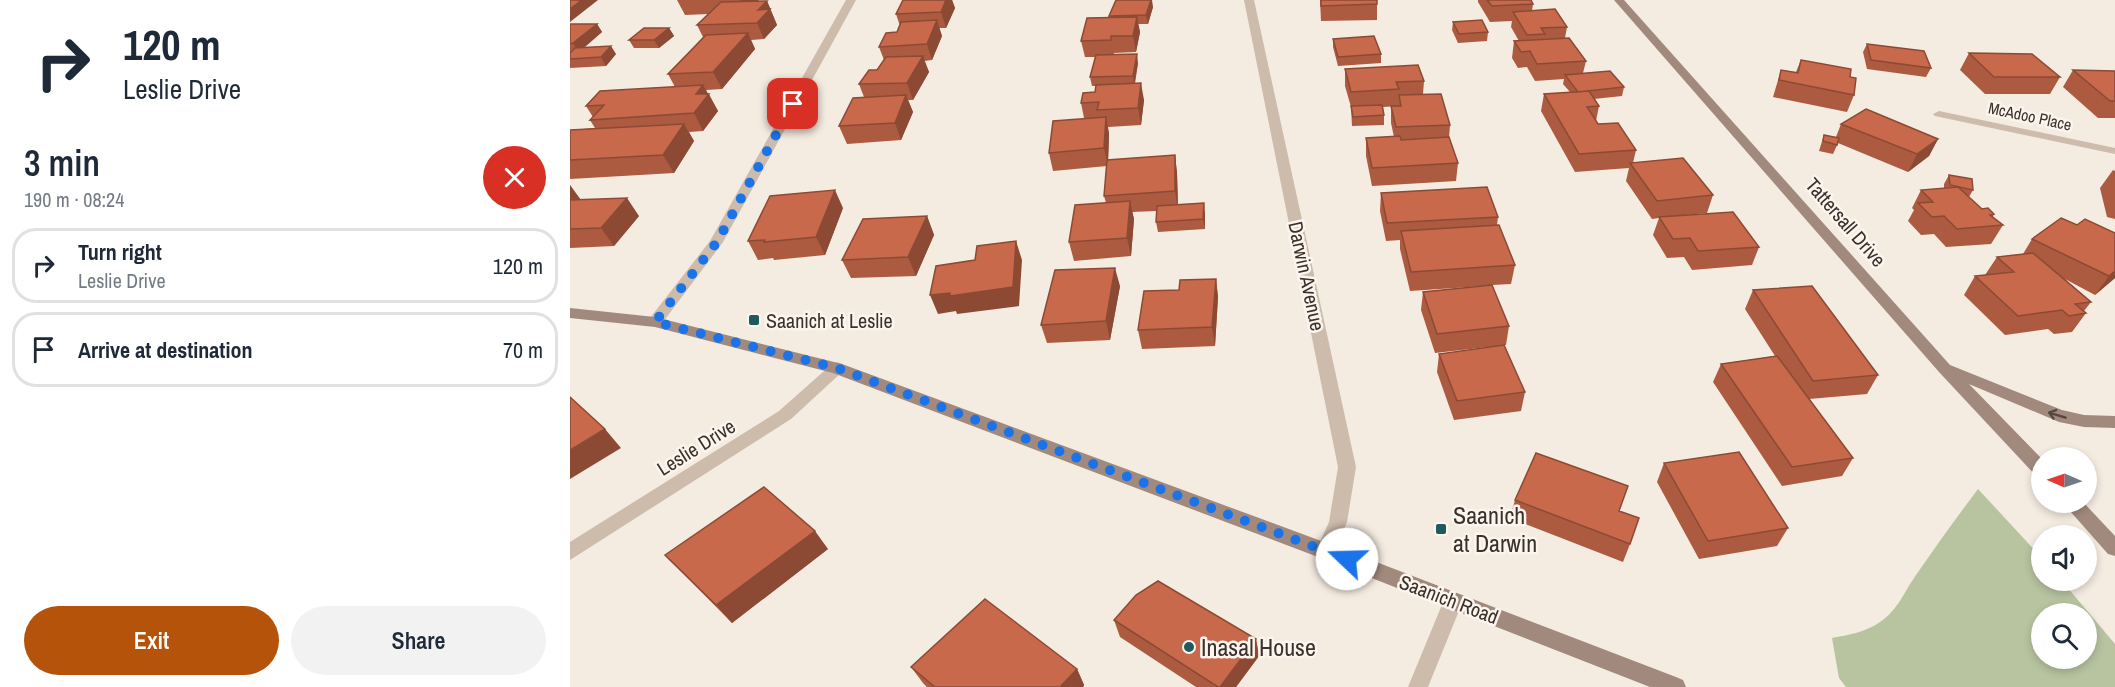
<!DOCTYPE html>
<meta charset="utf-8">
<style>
:root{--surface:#fff;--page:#f2f2f3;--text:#1f2937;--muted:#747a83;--line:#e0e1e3;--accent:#b45309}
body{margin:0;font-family:"Archivo Narrow",sans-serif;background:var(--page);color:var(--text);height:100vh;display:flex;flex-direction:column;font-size:22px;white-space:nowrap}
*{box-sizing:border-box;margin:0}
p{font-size:20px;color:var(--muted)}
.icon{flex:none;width:33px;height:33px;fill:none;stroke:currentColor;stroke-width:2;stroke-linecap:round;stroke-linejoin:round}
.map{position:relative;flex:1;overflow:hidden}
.drawer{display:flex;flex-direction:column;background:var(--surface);width:570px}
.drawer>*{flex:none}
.top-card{background:#fff;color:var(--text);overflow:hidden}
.needle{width:39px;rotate:272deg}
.tools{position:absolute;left:1461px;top:447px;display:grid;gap:12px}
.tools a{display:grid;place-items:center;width:66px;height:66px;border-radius:50%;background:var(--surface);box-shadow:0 3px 9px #0003;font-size:30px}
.pin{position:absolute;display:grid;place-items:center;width:51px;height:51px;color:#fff;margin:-26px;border-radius:12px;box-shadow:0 3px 9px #0006}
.me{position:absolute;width:66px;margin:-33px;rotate:291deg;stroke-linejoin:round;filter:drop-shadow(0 0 4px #0008)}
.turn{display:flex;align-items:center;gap:21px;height:126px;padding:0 24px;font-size:27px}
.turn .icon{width:78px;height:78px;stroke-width:2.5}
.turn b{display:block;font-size:42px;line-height:51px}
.round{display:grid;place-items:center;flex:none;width:63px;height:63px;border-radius:32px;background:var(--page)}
.summary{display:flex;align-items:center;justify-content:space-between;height:102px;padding:0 24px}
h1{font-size:36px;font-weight:600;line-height:45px}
.button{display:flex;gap:12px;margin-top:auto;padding:12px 24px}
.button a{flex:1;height:69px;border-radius:36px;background:var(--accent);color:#fff;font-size:24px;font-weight:600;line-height:69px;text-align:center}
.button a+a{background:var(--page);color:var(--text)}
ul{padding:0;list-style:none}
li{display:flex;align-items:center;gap:18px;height:75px;margin:0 12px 9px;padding:0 12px;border:3px solid var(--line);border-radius:24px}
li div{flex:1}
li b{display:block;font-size:22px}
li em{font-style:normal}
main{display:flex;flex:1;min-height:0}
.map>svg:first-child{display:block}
.green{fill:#b8c4a0;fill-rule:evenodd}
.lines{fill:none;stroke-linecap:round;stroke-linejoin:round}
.minor{fill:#cdbbac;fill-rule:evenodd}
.secondary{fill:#a18a7d;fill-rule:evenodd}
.wall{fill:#ac5a40}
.shaded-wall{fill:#8c4a34}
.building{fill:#c8694b;stroke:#8c4a34;stroke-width:1.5}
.oneway{stroke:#544640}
.route{stroke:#1a73e8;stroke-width:10;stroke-dasharray:0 18}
.poi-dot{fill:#1f5a5e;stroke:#fbf5ee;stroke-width:2}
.labels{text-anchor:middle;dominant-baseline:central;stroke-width:5;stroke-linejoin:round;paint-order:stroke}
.far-street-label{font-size:16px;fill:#3b302b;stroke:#fbf5ee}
.street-label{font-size:20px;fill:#3b302b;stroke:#fbf5ee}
.poi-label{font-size:20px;fill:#3b302b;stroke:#fbf5ee;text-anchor:start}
.near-poi-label{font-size:24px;fill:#3b302b;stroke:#fbf5ee;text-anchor:start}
</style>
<main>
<section class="drawer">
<div class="top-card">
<div class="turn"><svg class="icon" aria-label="right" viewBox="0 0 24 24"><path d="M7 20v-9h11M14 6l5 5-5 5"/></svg><div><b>120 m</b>Leslie Drive</div></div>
</div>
<div class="summary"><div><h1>3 min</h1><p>190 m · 08:24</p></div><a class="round" style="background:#d93025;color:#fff"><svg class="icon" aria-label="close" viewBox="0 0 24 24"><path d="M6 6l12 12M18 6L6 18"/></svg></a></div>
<ul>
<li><svg class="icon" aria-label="right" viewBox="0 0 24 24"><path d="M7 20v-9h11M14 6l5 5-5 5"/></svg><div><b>Turn right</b><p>Leslie Drive</p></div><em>120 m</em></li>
<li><svg class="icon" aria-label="arrive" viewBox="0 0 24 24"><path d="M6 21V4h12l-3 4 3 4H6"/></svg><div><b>Arrive at destination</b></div><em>70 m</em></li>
</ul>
<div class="button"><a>Exit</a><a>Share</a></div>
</section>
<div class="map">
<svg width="1545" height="687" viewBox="0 0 1545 687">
<rect width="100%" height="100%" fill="#f4ebe1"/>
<path class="green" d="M1408 489 1471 557 1472 580 1492 581 1545 644V687H1276L1269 678 1262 638C1278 635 1296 632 1310 622 1328 610 1334 592 1346 575 1366 546 1387 517 1408 489ZM1472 614H1516V658H1472Z"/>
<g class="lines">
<path class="minor" d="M276 0H286L153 242 90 326H80L78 322 80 318 140 241Z
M674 0H684L786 467 777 522 762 557 755 559 748 557 746 551 759 522 768 467Z
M1369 111 1545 148V154L1365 116 1363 114Z
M267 362 272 364 275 368 272 372 221 419 0 560V542L209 411 262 364Z
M883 592 890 595 893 601 858 687H838L876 595Z"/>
<path class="secondary" d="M1044 0H1054L1380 365 1492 410 1514 415 1545 416V428L1514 427 1489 422 1399 384 1472 459V478L1466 476 1369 372Z
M0 308 85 317 272 364 762 545 1106 677 1113 680 1116 687H1080L748 557 263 373 85 327 0 318Z
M1492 502H1513L1545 536V556L1538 554Z"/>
</g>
<path class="wall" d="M107 0H189L187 1H197L207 25 194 39 181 40 185 49 152 89 136 90 138 94H139L148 111 133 131 119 132 124 141 104 173 0 179V130L25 128 20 120 23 117 16 106 105 87 98 74 133 37 127 25 138 14 115 15Z
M333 0H382L385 8 376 28H369L372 36 362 60 354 61 359 72 343 100H338L343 112 331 140 277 144 269 126 294 97 289 84 307 70 314 60 309 47 327 32 330 26 326 14Z
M750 0H807V20L751 21Z
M908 0H961L963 4 962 11 997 27 995 38 1016 61 1013 73 1054 87 1052 96 1024 99 1029 106 1026 121 1028 124 1066 150 1063 163 1143 195 1137 213 1116 215 1189 247 1182 265 1122 270 1114 257 1097 258 1083 235 1089 218 1082 219 1056 181 1059 168 1005 172 971 111 974 94 1000 92 993 84 994 79 965 81 957 67 948 68 942 58 944 41H949L941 27 942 21 920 22 908 2Z
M583 7 578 24H568L570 32 566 52 544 53V55L568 63 565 84 574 100 571 125 538 127 539 134 538 160 605 155 607 173 608 205 635 213V229L588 232 586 222 587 211 562 212 564 219 561 256 504 261 499 242 536 203 534 196 537 166 483 171 479 153 514 118 511 103 525 92 526 86H522L520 77 525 57H515L511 41 540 18 539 16Z
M883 22 918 32 917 41 888 43 882 30Z
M0 24H27L32 32 14 48 46 54 36 66 0 68Z
M99 28 104 36 89 48H64L59 40Z
M763 39 811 54V63L768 66 763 47Z
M1297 44 1361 68 1356 77 1297 69 1293 52Z
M1399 53 1490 77 1480 94H1415L1390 70Z
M1231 60 1280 77 1284 95 1277 112 1203 97 1211 70 1226 72Z
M775 69 854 81 853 94 880 125 879 138 888 163 886 181 802 186 796 156V138L824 137 821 123V106H828L829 99 828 106 813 107 814 115V125L782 126 781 107 775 86Z
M1503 70 1545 71V118H1528L1493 87Z
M1271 124 1368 139 1359 156 1338 172 1268 143 1263 154 1249 151 1254 135 1266 137Z
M1543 170 1545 171V219L1537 217 1530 188Z
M1379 175 1403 190 1399 197 1412 209 1424 214 1423 217 1433 225 1421 244 1376 247 1364 234 1351 235 1338 221 1344 210 1342 208 1351 190 1374 188V184Z
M0 185 10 200 69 216 44 246 0 248Z
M811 193 928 217 927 225 945 265 941 284 922 285 939 326 936 345 865 353 851 310 853 292 914 286 840 291 830 249V240L816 241 810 211Z
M273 208 255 255 204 260 203 258 188 260 178 241Z
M357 216 364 235 346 276 281 278 272 260Z
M1507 225 1545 233V278L1525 295 1495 279 1521 302 1514 311 1516 313 1502 332 1484 334 1478 329 1435 335 1394 295 1405 276 1415 275 1427 257 1453 254 1462 239Z
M646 279 648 297 645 346 572 349 568 330 609 290Z
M550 286 540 340 477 343 471 325Z
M1183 290 1308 375 1297 394 1239 399 1283 458 1272 476 1212 486 1143 382 1151 364 1205 356 1175 309Z
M869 354 955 392 951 411 884 420 867 372Z
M1094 463 1218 528 1207 546 1129 559 1087 482Z
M945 500 1049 511 1060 544 1053 562 940 518Z
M258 549 162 623 95 555Z
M544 620 686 639 689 656 666 687H626L550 637Z
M341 667 507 669 514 685 513 687H357L353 683Z"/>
<path class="shaded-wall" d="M12 0H28L0 22V9Z
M170 0H189L176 13Z
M376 0H382L385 8 376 28 371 12Z
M581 0H582L583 7 578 24 576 15Z
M197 1 207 25 194 39 187 23 188 10Z
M567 17 570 32 566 52 563 36Z
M367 20 372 36 362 60 357 44Z
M27 24 32 32 8 52 3 43Z
M99 28 104 36 89 48 84 40Z
M178 33 185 49 152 89 143 72Z
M41 46 46 54 36 66 31 57Z
M567 54 568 63 564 85 563 76Z
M353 56 359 72 343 100 337 83Z
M571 83 574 100 571 125 568 108Z
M133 85 148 111 133 131 124 113 126 94Z
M336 95 343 112 331 140 325 123Z
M536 117 539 134 538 166 534 148Z
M114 124 124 141 104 173 93 155Z
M1368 139 1359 156 1338 172 1347 154Z
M605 155 607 173 608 209 605 191Z
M0 185 11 200 0 211Z
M265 190 273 208 255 255 246 237Z
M57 198 69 216 44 246 31 228Z
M560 201 564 219 561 256 557 238Z
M634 203 635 213V229L633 219Z
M357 216 364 235 346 276 338 257Z
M446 241 452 260 449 306 387 314 386 311 368 314 360 295Z
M545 268 550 286 540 340 536 321Z
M1545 271V278L1525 295 1539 276Z
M646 279 648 297 645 346 642 327Z
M35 429 51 448 0 479V450Z
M245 531 258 549 162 623 146 605Z
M686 639 689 656 666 687H650Z
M507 669 514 685 513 687H490Z"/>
<path class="building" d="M0 0H12L0 9Z
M333 0H376L371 12 326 14Z
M546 0H581L576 15 539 16Z
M751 0H807V4L751 6Z
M917 0H961L963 4 922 6Z
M197 1 188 10 200 9 187 23 127 25 151 2Z
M985 9 997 27 971 28 975 34 957 35 943 12Z
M567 17 563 36H541V40L511 41 517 18Z
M367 20 357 44 309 47 316 33 327 32 331 22Z
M912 20 918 32 889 34 883 22Z
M0 24H27L3 43 0 44Z
M74 28H99L84 40H59Z
M178 33 143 72 98 74 136 35Z
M804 36 811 54 768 57 763 39Z
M999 38 1016 61 967 64 960 51 951 52 944 41Z
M1297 44 1354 51 1361 68 1301 60Z
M41 46 31 57 0 59V53L5 48Z
M1399 53 1462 54 1490 77H1424Z
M567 54 563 76 520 77 526 55Z
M353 56 337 83 289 84 299 70H307L316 57Z
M1231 60 1281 69 1280 77 1286 78 1284 95 1209 80 1211 70 1228 73Z
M848 65 854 81 826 82 829 89 781 92 775 69Z
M1503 70 1545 71V101H1540Z
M1040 71 1054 87 1008 92 995 75Z
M571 83 568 108 527 110 529 102 511 103 513 93 525 92 526 85Z
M133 85 126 94H139L124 113 20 120 34 105 16 106 30 91Z
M1019 91 1029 106 1017 107 1028 124 1048 123 1066 150 1009 154 974 94Z
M871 94 880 125 826 127 821 106H831L829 95Z
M336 95 325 123 269 126 283 98Z
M812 105 814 115 783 117 781 106Z
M1296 109 1368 139 1347 154 1271 124Z
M536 117 534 148 479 153 483 121Z
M114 124 93 155 0 160V130Z
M1254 135 1269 138 1267 145 1253 141Z
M830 136 831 140 879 137 888 163 802 168 796 138Z
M605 155V191L534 196 537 160Z
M1113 158 1143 195 1087 201 1060 163Z
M1379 175 1402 179 1403 190 1380 185Z
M917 187 928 217 817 223 811 193Z
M1388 187 1412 209 1418 208 1424 214 1420 215 1433 225 1387 229 1374 216 1362 217 1348 203 1363 202 1351 190Z
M265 190 246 237 194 242 195 240 178 241 200 196Z
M57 198 31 228 0 229V200Z
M560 201 557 238 499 242 505 205Z
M634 203 633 219 586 222 587 206Z
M1163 212 1189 247 1128 251 1120 238 1103 239 1089 217Z
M357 216 338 257 272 260 293 219Z
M1491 218 1507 225 1515 219 1545 233V271L1539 276 1462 239Z
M929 225 945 265 841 272 831 231Z
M446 241 443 287 380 296V293L360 295 366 266 405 260 407 246Z
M1463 253 1521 302 1505 304 1516 313 1499 316 1492 310 1448 316 1405 276 1444 272 1427 257Z
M545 268 536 321 471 325 485 270Z
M646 279 642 327 568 330 574 291 609 290 610 280Z
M922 285 939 326 867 334 853 292Z
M1242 286 1308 375 1243 381 1183 290Z
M934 345 955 392 887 401 869 354Z
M1207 356 1283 458 1222 467 1151 364Z
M0 397 35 429 0 450Z
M1169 452 1218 528 1138 541 1094 463Z
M966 453 1058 486 1049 511 1069 518 1060 544 945 500Z
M194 487 245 531 146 605 95 555Z
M588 581 686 639 650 687H648L544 620 566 595Z
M415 599 507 669 490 687H365L341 667Z"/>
<defs><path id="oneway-shaft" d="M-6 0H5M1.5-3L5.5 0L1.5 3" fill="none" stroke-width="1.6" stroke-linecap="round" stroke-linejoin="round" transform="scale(1.5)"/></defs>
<use class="oneway" href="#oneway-shaft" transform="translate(1487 415) rotate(-163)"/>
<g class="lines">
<path class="route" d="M223 104 147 242 85 322 267 368 777 559"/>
</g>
<g class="poi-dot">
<rect x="178" y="314" width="12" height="12" rx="3"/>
<rect x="865" y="523" width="12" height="12" rx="3"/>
<circle cx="619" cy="647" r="6"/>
</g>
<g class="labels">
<g class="far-street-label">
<text transform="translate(1460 116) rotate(12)">McAdoo Place</text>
</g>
<g class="street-label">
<text transform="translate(1276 222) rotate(49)">Tattersall Drive</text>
<text transform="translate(737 276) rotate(78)">Darwin Avenue</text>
<text transform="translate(126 447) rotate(-32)">Leslie Drive</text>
<text transform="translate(879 599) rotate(21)">Saanich Road</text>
</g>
<g class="poi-label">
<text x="196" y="320">Saanich at Leslie</text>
</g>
<g class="near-poi-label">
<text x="883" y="515">Saanich<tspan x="883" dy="28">at Darwin</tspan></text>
<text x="631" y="647">Inasal House</text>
</g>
</g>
</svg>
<div class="tools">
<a><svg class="needle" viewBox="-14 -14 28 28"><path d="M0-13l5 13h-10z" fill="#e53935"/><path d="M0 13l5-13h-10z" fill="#747a83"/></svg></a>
<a><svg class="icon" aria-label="sound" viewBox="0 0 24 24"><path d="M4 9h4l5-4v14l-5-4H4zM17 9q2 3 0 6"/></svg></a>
<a><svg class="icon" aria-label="search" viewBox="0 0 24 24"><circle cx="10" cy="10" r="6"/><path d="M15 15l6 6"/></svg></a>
</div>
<div class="pin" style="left:223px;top:104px;background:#d93025"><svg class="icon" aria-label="arrive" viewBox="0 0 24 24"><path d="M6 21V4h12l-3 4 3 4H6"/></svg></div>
<svg class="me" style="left:777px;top:559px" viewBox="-20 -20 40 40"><circle r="19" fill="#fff"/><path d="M0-13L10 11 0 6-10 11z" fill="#1a73e8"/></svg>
</div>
</main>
